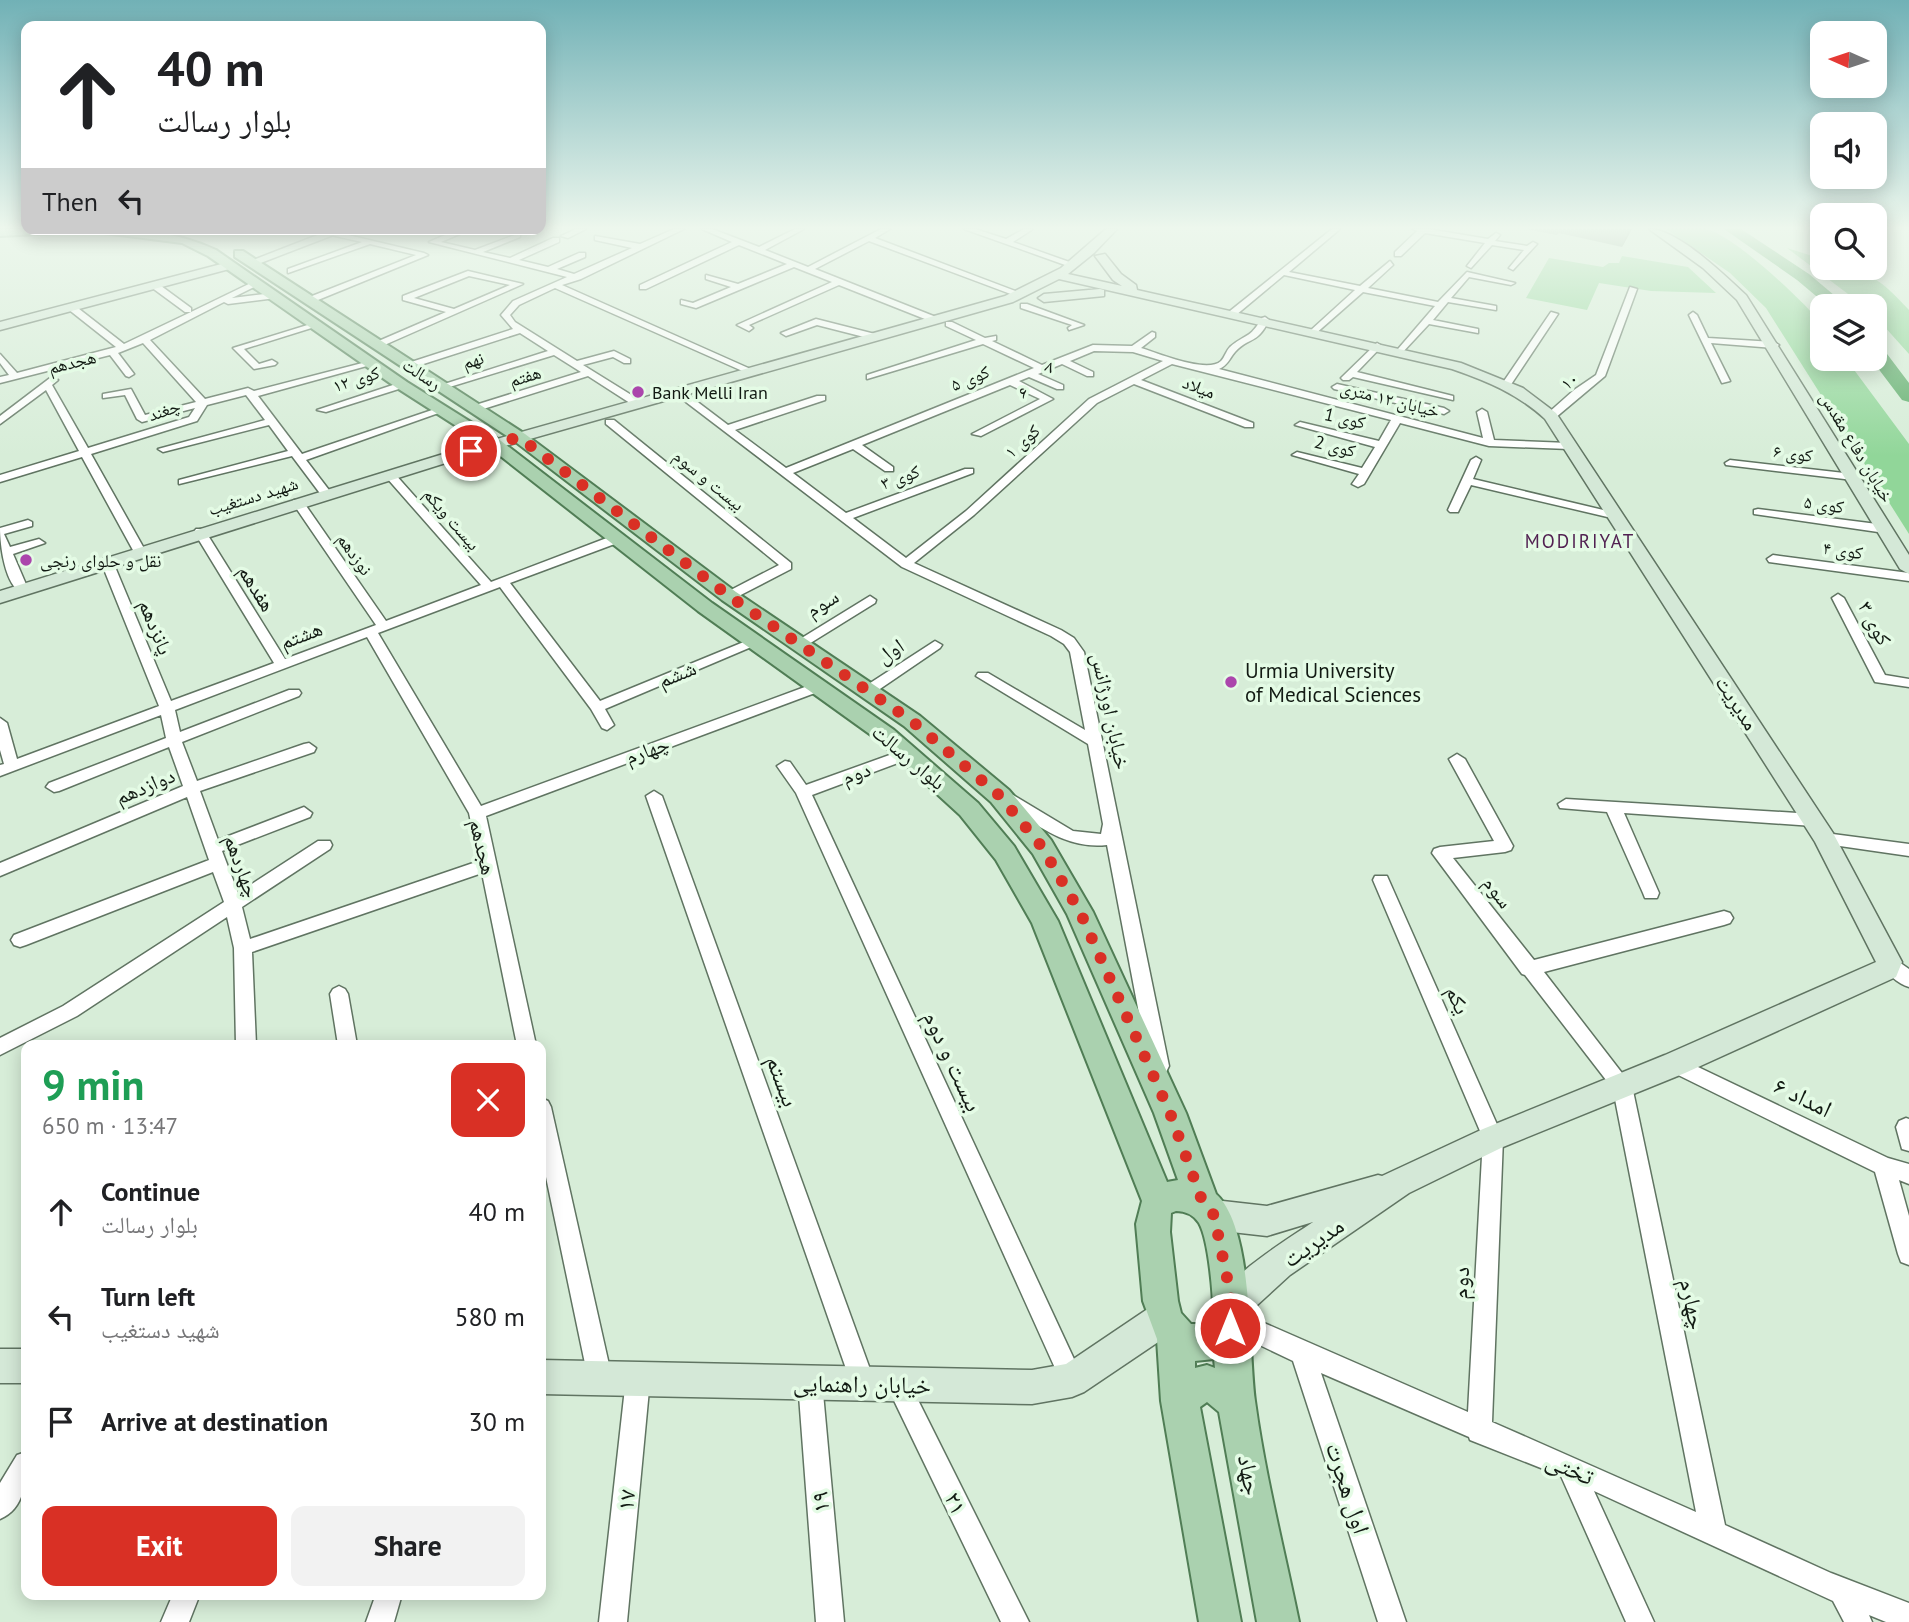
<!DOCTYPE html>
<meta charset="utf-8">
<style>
:root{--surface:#fff;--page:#f2f2f2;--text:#202124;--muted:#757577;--accent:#d93025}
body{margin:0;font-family:"PT Sans","Noto Naskh Arabic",sans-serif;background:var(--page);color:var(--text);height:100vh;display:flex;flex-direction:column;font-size:26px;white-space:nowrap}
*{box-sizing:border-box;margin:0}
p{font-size:23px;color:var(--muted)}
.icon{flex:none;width:38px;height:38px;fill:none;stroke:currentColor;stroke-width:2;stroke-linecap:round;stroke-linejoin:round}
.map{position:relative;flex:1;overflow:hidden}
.details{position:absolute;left:21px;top:1040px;width:525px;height:560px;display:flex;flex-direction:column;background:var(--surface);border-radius:14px;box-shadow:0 4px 18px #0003}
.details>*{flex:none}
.guide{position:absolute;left:21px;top:21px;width:525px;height:214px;border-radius:14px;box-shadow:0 4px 18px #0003;background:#fff;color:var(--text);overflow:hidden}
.needle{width:46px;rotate:273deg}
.tools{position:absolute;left:1810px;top:21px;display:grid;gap:14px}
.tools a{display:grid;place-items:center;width:77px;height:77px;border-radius:14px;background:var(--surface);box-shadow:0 4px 18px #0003;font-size:35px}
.pin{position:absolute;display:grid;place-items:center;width:60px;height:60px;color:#fff;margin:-30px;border:4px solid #fff;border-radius:50%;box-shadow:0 2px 7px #0007}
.me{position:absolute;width:77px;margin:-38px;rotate:0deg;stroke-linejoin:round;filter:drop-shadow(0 0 5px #0008)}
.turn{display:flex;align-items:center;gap:24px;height:147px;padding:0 21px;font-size:32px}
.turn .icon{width:91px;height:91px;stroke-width:2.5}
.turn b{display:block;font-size:49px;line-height:60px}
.then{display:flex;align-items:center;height:66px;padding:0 21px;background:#0003;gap:14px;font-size:26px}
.round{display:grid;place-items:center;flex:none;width:74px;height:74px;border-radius:14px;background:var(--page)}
.head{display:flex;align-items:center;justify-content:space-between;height:119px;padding:0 21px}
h1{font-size:42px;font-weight:800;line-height:52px;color:#1e9e55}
.primary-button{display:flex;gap:14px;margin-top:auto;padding:14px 21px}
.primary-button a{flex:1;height:80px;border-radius:14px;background:var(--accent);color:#fff;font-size:28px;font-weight:800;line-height:80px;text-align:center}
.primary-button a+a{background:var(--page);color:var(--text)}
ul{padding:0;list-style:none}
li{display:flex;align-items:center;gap:21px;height:105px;padding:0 21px}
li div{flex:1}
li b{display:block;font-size:26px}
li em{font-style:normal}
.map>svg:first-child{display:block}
.green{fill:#91d699}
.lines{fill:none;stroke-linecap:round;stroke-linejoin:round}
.river{fill:#5eac6a;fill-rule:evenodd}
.street-casing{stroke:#607462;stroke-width:3}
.secondary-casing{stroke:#607462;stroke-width:3}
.primary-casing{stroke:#507d55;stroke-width:4}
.street{fill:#fff;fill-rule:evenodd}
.secondary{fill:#d4e8d7;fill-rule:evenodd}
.primary{fill:#aad1af;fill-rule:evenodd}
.wall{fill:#889b8a}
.shaded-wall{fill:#6f7e70}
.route{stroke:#d93025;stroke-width:12;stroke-dasharray:0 21.6}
.poi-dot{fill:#ab46ac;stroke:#e4fbe5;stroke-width:2.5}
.labels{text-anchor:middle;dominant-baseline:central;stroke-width:7;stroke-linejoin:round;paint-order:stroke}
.far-street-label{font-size:18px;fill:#121a13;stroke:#e4fbe5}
.far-poi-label{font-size:18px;fill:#121a13;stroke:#e4fbe5;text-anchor:start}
.far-neighbourhood-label{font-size:19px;letter-spacing:2px;fill:#522252;stroke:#e4fbe5}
.street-label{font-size:21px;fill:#121a13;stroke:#e4fbe5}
.poi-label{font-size:21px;fill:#121a13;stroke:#e4fbe5;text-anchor:start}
.near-street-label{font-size:24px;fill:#121a13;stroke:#e4fbe5}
</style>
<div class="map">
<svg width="1909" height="1622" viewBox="0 0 1909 1622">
<rect width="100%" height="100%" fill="#d7edd8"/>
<path class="green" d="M1666 229C1679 229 1693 227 1705 229 1732 233 1803 301 1822 324V359H1846L1909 444V534L1766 308 1730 273Z
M1787 248 1822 259V268C1868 268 1879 278 1909 310V354L1874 315V306H1864Z
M1622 256 1688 267 1716 293 1651 291 1599 283 1587 310 1526 298 1549 258 1603 267 1609 263H1619Z"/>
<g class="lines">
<path class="river" d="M1724 229H1741L1809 274 1847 306H1828L1797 280Z
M1874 345 1881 346 1909 383V402L1902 400 1871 359H1874Z"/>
<defs>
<path id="street" d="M459 229H471L441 242 475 250 520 233V237L483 252 510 258 553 238H559V242L519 260 548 267 579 253H585V257L557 269 574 274 632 248 595 240V236L640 244 674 229H684L581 279 562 285 755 371 747 373 555 288 519 305 510 315 515 322 577 361 614 351 630 359V363H624L613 357 583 365 641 401V405H633L588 376 477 411H469V407L581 372 554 355 443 389 435 387 548 351 520 333 411 368H405V364L513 329 501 315 513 301 567 277 429 242Z
M576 229H586L568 238 561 236Z
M702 229H712L759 247 795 229H804L765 250 808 267 881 229H890L875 238 1026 295 1019 297 869 241 815 269 936 317V321H930L839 285 749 325 753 328 749 331 737 325 832 282 794 267 696 308 681 304V300L693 303 731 287 706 279V275L738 284 787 264 739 245 646 289H640V285L732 242Z
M964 229H975L1006 239 1024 229H1033L1013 242 1075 264 1068 266Z
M1332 229H1340L1289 272 1360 286 1390 261 1393 265 1368 288 1438 302 1467 272 1515 283 1511 285 1469 277 1451 298 1496 306V310L1448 302 1433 320 1478 329V333L1429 324 1401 354 1398 353V349L1435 306 1363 292 1314 335 1309 332 1311 330 1355 290 1284 275 1236 315H1230V311Z
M1413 229H1428L1488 239 1496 233 1500 235 1495 241 1527 246 1533 242 1537 244 1513 270 1509 268 1524 250 1492 245 1471 268 1467 266 1485 243 1425 233 1401 256H1395V252L1417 231Z
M331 231 424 253 428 255 313 302H307V298L416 255 370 244 288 273V269L362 242 331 235Z
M468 271 523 284 380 347H374V343L446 312 403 300V296ZM469 276 510 285 454 309 414 298Z
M255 281H258V285L232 298 273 293 276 294V298L228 304 224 302 150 340 205 399 248 388 254 391 374 360V364L258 396 302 454 438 408 447 410 306 460 332 494 326 497 322 496 292 456 179 484V480L288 451 269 425 163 452 158 449 265 420 246 395 207 405 197 421 91 454 146 552 140 556 134 552 82 457 0 482V475L79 451 46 390 0 424V416L50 378 58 380 52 385 88 448 189 417 195 408 142 422 137 419 125 395 103 398V394L131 389 145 415 196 402 143 343 118 353 134 374 129 377 126 376 110 355 0 383V377L9 375 0 363V354L17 373 116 347 68 309V305H74L124 344 191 312H185L151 287V283H157L191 308V312Z
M1630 287 1637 289 1605 376 1555 418H1547V414L1574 390 1596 375Z
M1021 304H1027L1084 325 1069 330 1068 328 1072 325 1021 308Z
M1551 312 1558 314 1510 386H1504L1502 384Z
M1693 312 1697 315 1708 338 1774 342 1779 345 1774 348 1711 343 1730 381 1722 383 1689 315Z
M1265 317 1269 320C1257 345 1250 336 1235 352 1229 359 1228 365 1219 369L1483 438 1477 412 1482 409 1487 412 1494 440 1569 443 1574 446 1569 449 1489 446 1400 423 1364 484 1358 487 1352 484 1359 474 1292 455 1297 452 1362 468 1375 447 1295 425 1300 422 1379 441 1391 420 1172 364 1141 380 1253 423V427H1245L1134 384 1097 403 974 515 914 563 1061 630 1074 638 1084 652 1169 1066 1166 1072 1159 1074 1152 1072 1149 1066 1107 845C1065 850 1036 823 1001 803L999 799 1001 795H1013L1073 831 1101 834 1103 824 1088 744 976 676 978 673H988L1085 730 1070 652 1064 644 1051 636 902 567 682 399 691 397 728 425 817 396H825V400L735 430 786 468 1034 368 983 344 867 379V375L976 340 946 326V322H952L985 338 996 336V340L992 341 1042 365 1093 345 1132 346 1152 332 1155 333V337L1141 348C1158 353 1207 374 1221 361 1225 357 1226 351 1230 347 1246 333 1249 340 1262 318ZM1094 351 1133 352 1163 361 1089 399 966 511 906 558 853 518 973 473V469H965L846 513 793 473 853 449 885 471H893V467L862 445 1010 385 1040 399 972 434 981 436 1053 399 1019 381 1029 377 1057 389H1063V385L1038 374 1062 364 1087 376H1093V372L1070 361Z
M816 319 875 334 877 336 872 339 817 325 786 336 781 333Z
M314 323 321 325 244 349 259 364 272 360 277 363 275 365 254 369 233 348Z
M1377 343 1382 346 1357 372 1453 396V400L1353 377 1349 380H1343L1341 378Z
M402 382 407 385 405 387 326 412 317 410Z
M1337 384 1444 408 1449 411 1444 414 1334 389 1332 387Z
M606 420H614L791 563V569L733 599H725V593L779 565 606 424Z
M1476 457 1481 460 1473 479 1616 513 1622 516 1616 519 1471 485 1458 512H1450L1448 510 1471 460Z
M1730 460 1853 474 1859 477 1853 480 1726 465 1725 463Z
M390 472 394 473 491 582 612 536H620V542L510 583 600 701 751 639H761L763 642 605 709 614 725 607 730 602 728 591 709 500 587 378 633 481 806 813 684 818 683 825 687 823 690 486 816 536 1045H517L482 873 252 952 256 1045H236L234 948 227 917 77 1016 0 1055V1038L63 1006 224 902 213 872 26 945 20 947 14 945 11 940 14 935 209 860 187 797 0 876V863L183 786 169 747 59 791 54 792 46 787 49 783 166 738 161 715 0 776V765L4 764 0 750V718L7 723 17 759 159 706 101 562 107 558 113 562 171 701 274 663 194 532 196 529H204L285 659 376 625 292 502 294 500H302L386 621 481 585 386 477 384 475ZM367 637 469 813 479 861 250 939 242 907 330 849 332 845 330 841H318L238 893 222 851 310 817 312 813 304 807 218 840 200 791 314 752 316 748 309 743 304 744 197 781 182 742 299 696 301 693 299 690H289L180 732 175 710Z
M1758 509 1885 525 1891 529 1885 533 1754 514V510Z
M28 520 32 522V526L4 534 10 547 39 539 45 543 13 554 28 589 22 593C5 586 0 545 0 528Z
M1773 555 1909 573V581L1769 562 1767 559Z
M1838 594 1844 598 1885 675 1909 679V687L1875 682 1832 598Z
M870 596 876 600 875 603 804 647H794L792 644Z
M935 641 942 645 940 648 874 693H864L862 690 864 687Z
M909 748 916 753 914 757 812 795 1080 1372 1084 1380 1080 1388 1072 1392 1064 1388 796 793 777 766 785 761 790 762 806 785Z
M1457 754 1465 759 1513 846 1511 850 1505 852 1453 858 1534 960 1724 911 1730 913 1733 918 1730 923 1724 925 1544 972 1632 1086 1725 1525 1831 1573 1909 1603V1622H1886L1869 1615 1872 1622H1844L1833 1601 1594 1491 1654 1622H1626L1561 1476 1470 1440 1469 1437 1321 1373 1406 1622H1378L1293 1361 1224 1328 1221 1320 1224 1312 1232 1309 1468 1412 1483 1138 1373 880 1375 876H1387L1503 1138 1492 1422 1696 1512 1613 1089 1525 975 1522 974 1432 853 1434 849 1440 847 1494 841 1449 759Z
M654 791 662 796 875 1383 871 1391 863 1395 855 1391 851 1383 646 796Z
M1566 799 1813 814 1821 820 1813 826 1624 813 1659 893 1657 898H1645L1643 893 1607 812 1560 808 1558 804Z
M1825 833 1909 844V856L1819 843 1817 839Z
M1889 955 1909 969V987C1898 984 1885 972 1880 962L1883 957Z
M339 986 345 989 348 994 357 1045H338L330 994 333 989Z
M1675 1056 1888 1158 1909 1164V1184L1899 1180 1909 1216V1265L1901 1262 1898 1254 1875 1172 1668 1070 1665 1064 1668 1058Z
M541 1098 548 1101 551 1107 612 1378 608 1386 600 1390 592 1386 588 1378 541 1153Z
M1906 1118 1909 1119V1151L1902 1149 1896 1127 1899 1121Z
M638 1367 646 1371 650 1379 627 1622H599L626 1379 630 1371Z
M810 1370 818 1374 822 1382 844 1622H816L798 1382 802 1374Z
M898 1372 906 1376 1029 1622H1001L886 1384 890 1376Z
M26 1452C26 1476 27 1508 0 1519V1483L17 1455Z
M173 1594H200L189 1622H161Z
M376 1594H402L394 1622H366Z"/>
<path id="secondary" d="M333 229H349L258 264 248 262Z
M1106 229H1117L1094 253 1068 274 1122 286 1113 280 1095 256 1105 254 1121 274 1136 285 1137 290 1461 363 1523 388 1556 413 1833 833 1902 962 1896 977 1685 1073 1503 1147 1409 1193 1290 1275 1243 1318 1231 1322 1219 1318 1215 1306C1227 1276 1285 1241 1313 1222L1267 1236 1214 1230 1203 1226 1199 1215 1203 1204 1214 1200 1267 1206 1378 1175 1382 1176 1483 1129 1665 1055 1876 962 1815 842 1545 419C1518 394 1487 381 1452 369L1059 279 1013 302 452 461 0 603V591L440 455 1005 296 1061 268Z
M1649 229C1678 229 1724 275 1746 295L1909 555V574L1900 569 1737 300 1703 268Z
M229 262 233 264V268L0 330V322Z
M1100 289 1104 290V296L1044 302 1038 298 1044 294Z
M1164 1301 1176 1306 1181 1318 1176 1330 1084 1392 1072 1397 1032 1404 541 1394V1360L1032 1370 1066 1364 1152 1306Z
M0 1349H26V1383H0Z"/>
<path id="primary" d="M0 229H61L55 233 0 236Z
M98 229C141 229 177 232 216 250L407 382 501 441 712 603 894 730 978 803 1014 846 1058 921 1167 1182 1178 1180 1154 1113 1067 914 1033 854 991 802 904 726 722 600 513 440 235 257V251H243L525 434 736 592 920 716 1009 790 1051 840 1093 912 1186 1113 1216 1194C1254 1228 1248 1351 1255 1401 1265 1475 1284 1549 1299 1622H1257L1219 1412 1207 1402 1200 1407 1241 1622H1199L1161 1401 1157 1339 1143 1301 1136 1224 1142 1201 1032 923 996 860 960 815 878 740 698 611 489 447 397 388 208 256 182 243 104 233ZM1176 1211C1185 1211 1194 1215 1199 1223 1209 1240 1214 1300 1213 1320L1210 1324H1191L1181 1313 1178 1301 1170 1232 1171 1213ZM1214 1359 1215 1368 1207 1365 1195 1368V1361Z"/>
</defs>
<use href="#street" class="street-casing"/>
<use href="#secondary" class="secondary-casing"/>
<use href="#primary" class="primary-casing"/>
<use href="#street" class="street"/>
<use href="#secondary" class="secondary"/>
<use href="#primary" class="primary"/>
</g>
<path class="wall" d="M1526 229H1632L1622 247 1559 233 1557 235Z"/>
<path class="shaded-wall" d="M1630 229H1632L1622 247 1629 230Z"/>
<linearGradient id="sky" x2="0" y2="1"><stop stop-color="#71b1b6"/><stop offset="0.5" stop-color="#edf7ed"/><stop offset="1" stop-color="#edf7ed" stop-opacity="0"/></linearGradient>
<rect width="1909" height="456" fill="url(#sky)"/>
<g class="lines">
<path class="route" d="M471 451 519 437 729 596 912 721 1000 796 1042 847 1080 912 1170 1113 1203 1203 1214 1215 1231 1297 1230 1328"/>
</g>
<g class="poi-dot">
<circle cx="638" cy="392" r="7"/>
<circle cx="26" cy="560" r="7"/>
<circle cx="1231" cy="682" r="7"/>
</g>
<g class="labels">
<g class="far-street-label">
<text transform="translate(473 360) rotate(-17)">نهم</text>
<text transform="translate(72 362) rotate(-14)">هجدهم</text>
<text transform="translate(1050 366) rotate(23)">۸</text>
<text transform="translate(422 374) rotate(34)">رسالت</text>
<text transform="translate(525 376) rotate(-17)">هفتم</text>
<text transform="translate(970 378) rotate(-22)">کوی ۵</text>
<text transform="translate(356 379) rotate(-18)">کوی ۱۲</text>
<text transform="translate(1569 381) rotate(-38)">۱۰</text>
<text transform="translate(1199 387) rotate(21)">میلاد</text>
<text transform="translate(1023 392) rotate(-26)">۶</text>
<text transform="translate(1390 399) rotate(14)">خیابان ۱۲ متری</text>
<text transform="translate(164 410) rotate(-19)">چغند</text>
<text transform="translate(1345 418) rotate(13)">کوی 1</text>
<text transform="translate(1022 441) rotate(-42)">کوی ۱</text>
<text transform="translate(1335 446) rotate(14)">کوی 2</text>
<text transform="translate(1857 447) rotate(59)">خیابان دفاع مقدس</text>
<text transform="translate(1793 453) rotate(7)">کوی ۶</text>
<text transform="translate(900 477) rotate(-20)">کوی ۳</text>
<text transform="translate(709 480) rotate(39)">بیست و سوم</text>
<text transform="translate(253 496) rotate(-17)">شهید دستغیب</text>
<text transform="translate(1824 504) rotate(8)">کوی ۵</text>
<text transform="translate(452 519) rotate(49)">بیست ویکم</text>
<text transform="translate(1843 550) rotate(8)">کوی ۴</text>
<text transform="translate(355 554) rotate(55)">نوزدهم</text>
</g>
<g class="far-poi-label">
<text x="652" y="392">Bank Melli Iran</text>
<text x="40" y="560">نقل و حلوای رنجی</text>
</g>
<g class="far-neighbourhood-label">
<text x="1580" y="541">MODIRIYAT</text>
</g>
<g class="street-label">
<text transform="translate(257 588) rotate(58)">هفدهم</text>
<text transform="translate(822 603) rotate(-32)">سوم</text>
<text transform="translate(1875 623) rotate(62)">کوی ۳</text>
<text transform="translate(156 627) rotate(68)">پانزدهم</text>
<text transform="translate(301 635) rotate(-21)">هشتم</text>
<text transform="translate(890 651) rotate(-34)">اول</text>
<text transform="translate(677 674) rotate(-22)">ششم</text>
<text transform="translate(1737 703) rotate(57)">مدیریت</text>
<text transform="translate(1111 711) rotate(78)">خیابان اورژانس</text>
<text transform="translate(647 750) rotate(-20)">چهارم</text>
<text transform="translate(909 757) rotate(40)">بلوار رسالت</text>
<text transform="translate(856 773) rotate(-21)">دوم</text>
<text transform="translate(145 786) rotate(-23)">دوازدهم</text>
<text transform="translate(483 847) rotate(77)">هجدهم</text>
<text transform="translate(242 866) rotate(70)">چهاردهم</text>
<text transform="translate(1498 892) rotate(53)">سوم</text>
<text transform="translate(1458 1000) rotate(66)">یکم</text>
</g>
<g class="poi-label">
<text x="1245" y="670">Urmia University<tspan x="1245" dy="24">of Medical Sciences</tspan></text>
</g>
<g class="near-street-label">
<text transform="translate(953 1061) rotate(65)">بیست و دوم</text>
<text transform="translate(783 1081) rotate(70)">بیستم</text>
<text transform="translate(1803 1097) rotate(26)">امداد ۶</text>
<text transform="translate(1313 1242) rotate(-35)">مدیریت</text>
<text transform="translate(1460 1283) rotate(-87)">دوم</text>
<text transform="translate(1693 1304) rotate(78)">چهارم</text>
<text transform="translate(862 1384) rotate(1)">خیابان راهنمایی</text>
<text transform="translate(1570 1468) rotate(23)">تختی</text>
<text transform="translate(1250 1475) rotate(79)">جهاد</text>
<text transform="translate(1348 1488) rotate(72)">اول هجرت</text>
<text transform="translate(626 1500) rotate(-84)">۱۷</text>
<text transform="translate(820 1502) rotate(-95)">۱۹</text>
<text transform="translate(956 1503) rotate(64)">۲۱</text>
</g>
</g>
</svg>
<div class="tools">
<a><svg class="needle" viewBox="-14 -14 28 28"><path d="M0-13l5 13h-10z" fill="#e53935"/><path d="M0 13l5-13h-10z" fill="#757577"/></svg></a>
<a><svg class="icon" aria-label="sound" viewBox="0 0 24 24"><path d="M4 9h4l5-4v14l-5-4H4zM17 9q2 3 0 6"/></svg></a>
<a><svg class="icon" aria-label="search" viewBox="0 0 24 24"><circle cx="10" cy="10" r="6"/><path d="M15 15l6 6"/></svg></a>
<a><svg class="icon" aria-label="layers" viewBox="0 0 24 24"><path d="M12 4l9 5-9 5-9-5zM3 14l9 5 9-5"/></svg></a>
</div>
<div class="pin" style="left:471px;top:451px;background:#d93025"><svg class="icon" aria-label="arrive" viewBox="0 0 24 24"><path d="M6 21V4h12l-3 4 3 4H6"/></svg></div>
<svg class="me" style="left:1230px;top:1328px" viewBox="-20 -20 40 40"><circle r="17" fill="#d93025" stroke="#fff" stroke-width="3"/><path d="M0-11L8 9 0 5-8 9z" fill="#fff"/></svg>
<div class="guide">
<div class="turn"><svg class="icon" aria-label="ahead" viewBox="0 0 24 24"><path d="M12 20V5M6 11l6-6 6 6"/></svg><div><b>40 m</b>بلوار رسالت</div></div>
<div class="then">Then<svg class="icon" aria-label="left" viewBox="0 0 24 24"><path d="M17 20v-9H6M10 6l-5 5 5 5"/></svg></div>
</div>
<section class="details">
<div class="head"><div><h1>9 min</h1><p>650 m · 13:47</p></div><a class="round" style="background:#d93025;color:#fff"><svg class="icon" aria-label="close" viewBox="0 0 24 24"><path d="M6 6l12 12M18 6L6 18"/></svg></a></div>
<ul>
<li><svg class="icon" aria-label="ahead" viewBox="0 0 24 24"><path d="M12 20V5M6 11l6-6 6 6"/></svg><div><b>Continue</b><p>بلوار رسالت</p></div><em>40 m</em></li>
<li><svg class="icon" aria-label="left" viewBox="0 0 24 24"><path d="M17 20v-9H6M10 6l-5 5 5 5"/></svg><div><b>Turn left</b><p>شهید دستغیب</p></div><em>580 m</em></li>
<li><svg class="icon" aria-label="arrive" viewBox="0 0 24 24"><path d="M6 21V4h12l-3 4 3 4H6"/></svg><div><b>Arrive at destination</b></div><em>30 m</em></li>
</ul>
<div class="primary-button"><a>Exit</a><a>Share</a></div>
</section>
</div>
